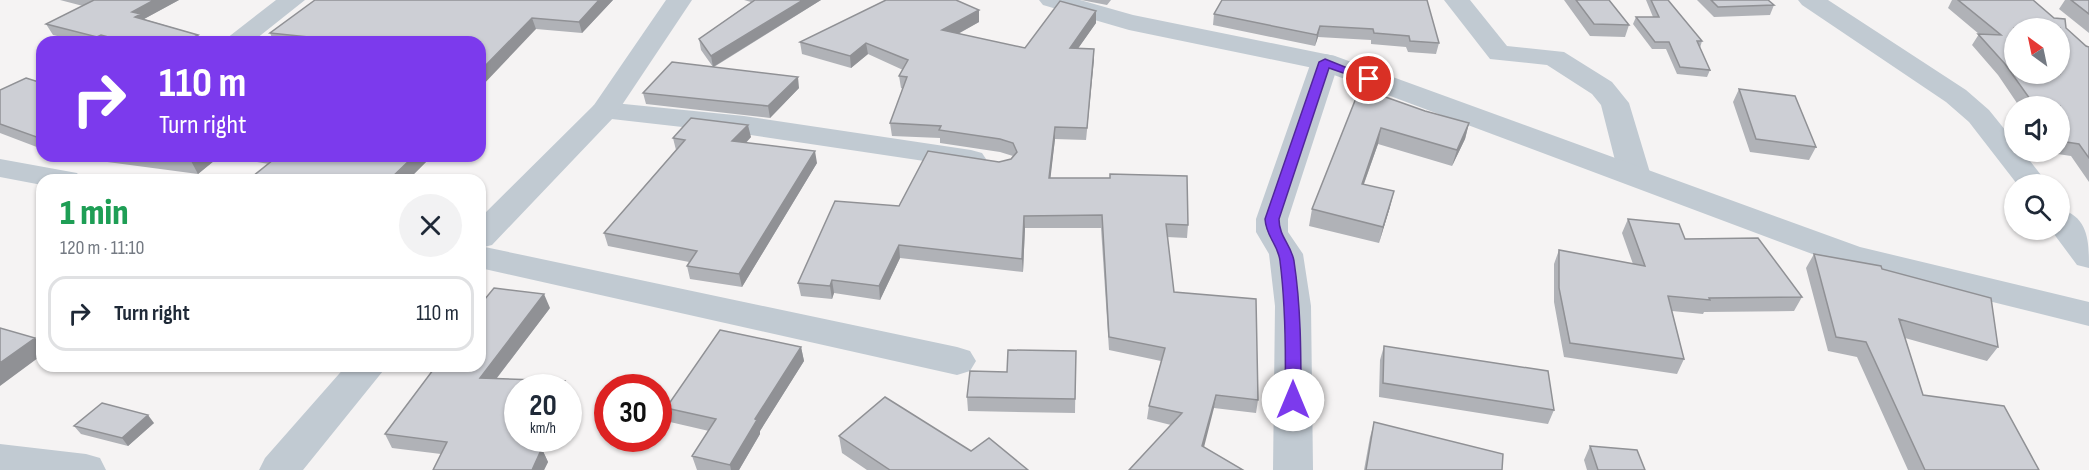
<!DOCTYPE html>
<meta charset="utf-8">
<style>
:root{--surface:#fff;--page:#f2f2f3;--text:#1f2937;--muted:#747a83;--line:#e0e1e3}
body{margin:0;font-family:"Sofia Sans Condensed",sans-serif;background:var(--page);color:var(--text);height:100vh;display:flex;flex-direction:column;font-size:22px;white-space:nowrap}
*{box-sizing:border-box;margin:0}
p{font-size:20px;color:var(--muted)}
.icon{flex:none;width:33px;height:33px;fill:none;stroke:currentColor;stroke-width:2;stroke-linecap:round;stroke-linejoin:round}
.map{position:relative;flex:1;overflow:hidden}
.side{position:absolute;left:36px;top:174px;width:450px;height:198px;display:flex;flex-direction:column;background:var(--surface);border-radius:18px;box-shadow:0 2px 4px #0004}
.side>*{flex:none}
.guide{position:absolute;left:36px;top:36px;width:450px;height:126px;border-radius:18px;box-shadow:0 2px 4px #0004;background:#7c3aed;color:#fff;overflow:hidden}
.needle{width:39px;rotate:327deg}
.buttons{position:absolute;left:2004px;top:18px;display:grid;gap:12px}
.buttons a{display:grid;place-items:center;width:66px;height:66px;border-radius:50%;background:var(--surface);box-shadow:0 2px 4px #0004;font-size:30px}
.speed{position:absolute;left:504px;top:374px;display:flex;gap:12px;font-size:30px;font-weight:700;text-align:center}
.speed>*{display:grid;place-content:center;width:78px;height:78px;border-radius:50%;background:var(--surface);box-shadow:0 2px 4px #0004;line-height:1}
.speed small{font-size:15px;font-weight:400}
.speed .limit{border:9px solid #d22;background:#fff;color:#111}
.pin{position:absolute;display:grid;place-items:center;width:51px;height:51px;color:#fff;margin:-26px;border:3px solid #fff;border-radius:50%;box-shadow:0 2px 6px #0007}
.me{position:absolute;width:66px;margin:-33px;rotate:0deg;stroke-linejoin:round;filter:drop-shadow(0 0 4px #0008)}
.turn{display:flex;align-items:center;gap:21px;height:126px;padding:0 24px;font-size:27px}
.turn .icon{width:78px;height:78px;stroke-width:2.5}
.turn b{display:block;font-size:42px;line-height:51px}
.round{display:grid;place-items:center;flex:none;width:63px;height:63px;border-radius:32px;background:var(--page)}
.headline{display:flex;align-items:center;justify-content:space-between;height:102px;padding:0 24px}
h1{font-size:36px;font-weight:800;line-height:45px;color:#1e9e55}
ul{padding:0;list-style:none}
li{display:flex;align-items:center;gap:18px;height:75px;margin:0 12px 9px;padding:0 12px;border:3px solid var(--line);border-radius:18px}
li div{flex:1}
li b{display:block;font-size:22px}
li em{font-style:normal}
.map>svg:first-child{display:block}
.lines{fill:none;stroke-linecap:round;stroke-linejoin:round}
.minor{fill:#c1cad2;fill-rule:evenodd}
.tertiary{fill:#c1cad2;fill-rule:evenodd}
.wall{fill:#b0b2b7}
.shaded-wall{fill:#909195}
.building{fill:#cdcfd5;stroke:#909195;stroke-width:1.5;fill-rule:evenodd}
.route{fill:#7c3aed;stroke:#51269a;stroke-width:1.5}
</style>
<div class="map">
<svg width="2089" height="470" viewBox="0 0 2089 470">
<rect width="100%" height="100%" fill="#f5f3f3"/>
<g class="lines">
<path class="minor" d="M276 0H305L252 42H222Z
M1444 0H1470L1507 46 1564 52 1612 82 1629 103 1651 176 1646 183 1635 185 1624 183 1619 176 1601 105 1592 94 1547 65 1490 59Z
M1798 0H1828L1966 90 1989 110 2014 141V152H2023L2048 184H2017L1969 122 1946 102 1802 5Z
M1325 54 1335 56 1339 62 1288 219V232L1303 254 1311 306 1313 470H1273L1275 306 1269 254 1256 232V219L1311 62 1315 56Z
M604 102 744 116 971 150 982 153 986 159 982 165 971 168 744 134 594 117 590 111 594 105Z
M0 159 77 173 82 180H42V185L0 177Z
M2060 209C2089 217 2089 242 2089 268L2077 265 2051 230H2060Z
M480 246 957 347 970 351 976 361 970 371 957 375 480 268Z
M0 444 86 454 100 458 106 470H0Z"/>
<path class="tertiary" d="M666 0H692L614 117 492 245 480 248V218L594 105Z
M1039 0H1080L1133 15 1335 56 1860 247 2089 302V326L1839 264 1318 69 1129 30 1043 5Z
M346 366H387L303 470H259L265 458Z"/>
</g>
<path class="wall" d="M60 0H179L144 19 198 35 202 42H82L53 35 46 24 83 6Z
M613 0 582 33 536 29 480 42H274L270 33Z
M744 0H821L714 67 799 88 770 118 646 104 643 93 713 67 701 50 699 39 751 2Z
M1081 0H1111L1107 5Z
M1427 0 1439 43 1436 54 1408 52 1406 47 1371 44V40L1318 37 1315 46 1213 25 1214 14Z
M1564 0H1609L1629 25 1625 37 1590 36Z
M1646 0H1668L1702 41 1700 48 1710 70 1707 77 1677 74 1666 49H1652L1633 24 1636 17H1653Z
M1697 0H1768L1774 5 1770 15 1714 17Z
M1952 0H2033L2086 46 2089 47V182L2071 156 2051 153 2050 152H2060V106H2019L1998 75 1972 45 1979 34 1948 8Z
M2065 0H2089V33L2059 9Z
M1096 11V23L1078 48 1094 49 1086 140 1055 139 1050 178 1188 225 1187 238 1167 237 1174 292 1258 400 1256 413 1214 408 1129 470 1171 425 1147 419 1149 406 1161 361 1109 350 1101 228H1025L1023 272 900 258 880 300 834 293 832 299 801 296 798 283 899 206 999 162 1011 159 1013 156 1000 152 940 143V138L892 136 890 123 903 89 901 88 899 76 903 70 868 54 851 68 802 54 800 42 979 22 958 34 1025 48Z
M42 83V149L0 133V90Z
M1360 88 1425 111 1469 123 1465 139 1452 166 1378 144 1364 184 1390 207 1379 243 1309 226 1312 209Z
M1739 89 1816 147 1809 160 1750 152 1733 102Z
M751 137 746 143 817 163 742 287 690 279 687 266 689 262 608 246 604 233 676 150 673 138Z
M62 156H425L427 161 408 180H256L253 176 269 164 220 156 198 174Z
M1628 219 1685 239 1802 297 1794 311 1704 312 1703 314 1672 311 1684 359 1677 374 1564 357 1554 302V264L1559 250 1633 264 1622 233Z
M1814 254 1882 269 1998 347 1987 361 1905 338 1923 395 2039 470H1908L1857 357 1828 351 1806 268Z
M550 308 497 378 518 438H548L542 449 548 462 544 470H433L441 454 392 448 385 434Z
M1384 346 1554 410 1548 424 1379 397 1380 360Z
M801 347 804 361 760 431V434L739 470H697L692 456 709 431 670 422 666 408Z
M1076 351 1075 413 968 411 967 397 1007 372Z
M154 423 128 446 81 434 74 426Z
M1374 423 1502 470H1364L1370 437Z
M839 436 971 451 1028 470H867L842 453Z
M1590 446 1645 470H1587L1584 460Z"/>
<path class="shaded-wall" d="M154 0H179L144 19 141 28 132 12Z
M599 0H613L582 33 579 22Z
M803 0H821L713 67 711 56Z
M979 10V22L943 42 942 30Z
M1096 11V23L1070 60V48Z
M532 18 536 29 480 88V71Z
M1320 26 1318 37 1315 46 1317 35Z
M101 35 105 42H100L97 37Z
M198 35 202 42H184Z
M866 43 868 54 851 68 850 56Z
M1094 49V60L1086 140 1087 128Z
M798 77 799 88 770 118 768 106Z
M1469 123 1465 139 1452 166 1457 150Z
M748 125 751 137 735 154 732 141Z
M1055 127V139L1049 191V178Z
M1381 128 1378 144 1358 200 1362 184Z
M815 151 817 163 742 287 739 274Z
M198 156H220L198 174 191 161Z
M414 156H425L427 161 408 180H389Z
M1394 191 1390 207 1379 243 1383 227Z
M1024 216 1025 228 1023 272 1022 259Z
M899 245 900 258 880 300 879 286Z
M832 280 834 293 832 299 830 286Z
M544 294 550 308 486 392 480 378Z
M35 338 42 346V355L0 386V363Z
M801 347 804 361 760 431V434L739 470H731L730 465 755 419Z
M565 381 567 387H562Z
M1216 395 1214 408 1201 459 1202 446Z
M148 415 154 423 128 446 122 438Z
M535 438H548L542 449 548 462 544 470H532L530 448Z"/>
<path class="building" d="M93 0H154L132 12 141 14 135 17 198 35 184 42H127L101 35 97 37 46 24 94 0Z
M315 0H599L579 22 532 18 480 71V42H357L270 33Z
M755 0H803L711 56 699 39Z
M886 0H956L979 10 942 30 1025 48 1060 1 1096 11 1070 48 1094 49 1087 128 1055 127 1049 178H1110V174L1187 176 1188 225 1166 224 1174 292 1256 299 1258 400 1216 395 1202 446 1243 470H1129L1182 413 1149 406 1165 348 1109 337 1102 215 1024 216 1022 259 899 245 879 286 832 280 830 286 798 283 835 201 899 206 928 151 999 162 1011 159 1017 152 1013 143 1000 139 939 130 941 126 890 123 907 77 899 76 908 60 866 43 850 56 800 42Z
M1222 0H1427L1439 43 1410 41 1409 36 1374 33 1373 29 1320 26 1317 35 1214 14Z
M1576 0H1609L1629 25 1594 24Z
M1651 0H1668L1702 41H1697L1710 70 1680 67 1669 42H1655L1636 17H1659Z
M1711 0H1768L1774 5 1718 7Z
M1958 0H2033L2054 18 2065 19 2066 28 2086 46 2089 47V158L2079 144 2060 141V106H2035L2005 64 1978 34 2001 35ZM2014 28H2060V74H2014Z
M2071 0H2089V14Z
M672 62 798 77 768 106 643 93Z
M26 78 42 83V139L0 124V90Z
M1360 88 1425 111 1469 123 1457 150 1381 128 1362 184 1394 191 1383 227 1312 209Z
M1739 89 1795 96 1816 147 1756 139Z
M691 118 748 125 732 141 815 151 739 274 687 266 697 251 604 233 685 140 673 138Z
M149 156H198L191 161Z
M278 156H414L389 180H278L253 176Z
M1628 219 1679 224 1685 239 1758 238 1802 297 1709 298 1710 300 1668 296 1684 359 1570 343 1559 288V250L1645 266Z
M1814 254 1881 266 1882 269 1991 298 1998 347 1899 319 1923 395 2004 406 2039 470H1925L1866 342 1836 337Z
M494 288 544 294 480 378 565 381 562 387H518V438H535L530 448H542L532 470H433L447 442 385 434 436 366H480V305Z
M0 328 35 338 0 363Z
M720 330 801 347 755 419 757 420 730 465 692 456 716 419 666 408Z
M1384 346 1548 371 1554 410 1383 383Z
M1008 350 1076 351 1075 399 967 397 970 371 1007 372Z
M885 397 971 451 989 438 1028 470H890L839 436Z
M102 403 148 415 122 438 74 426Z
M1374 422 1503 454 1502 470H1366Z
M1590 446 1637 450 1645 470H1598Z"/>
<path class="route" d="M1325 59 1375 79 1369 82 1329 68 1279 219C1279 237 1291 244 1294 261 1301 307 1301 353 1301 400L1293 406 1285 400C1286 353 1286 308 1280 261 1278 244 1266 237 1265 219L1319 62Z"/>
</svg>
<div class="buttons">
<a><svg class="needle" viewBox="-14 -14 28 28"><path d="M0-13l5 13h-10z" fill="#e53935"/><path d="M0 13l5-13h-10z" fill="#747a83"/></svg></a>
<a><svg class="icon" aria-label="sound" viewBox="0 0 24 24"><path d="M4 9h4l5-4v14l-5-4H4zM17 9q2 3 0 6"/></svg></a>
<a><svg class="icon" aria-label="search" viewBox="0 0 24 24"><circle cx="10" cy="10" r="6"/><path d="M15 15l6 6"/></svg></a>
</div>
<div class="speed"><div>20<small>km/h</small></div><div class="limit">30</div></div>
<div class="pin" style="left:1369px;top:79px;background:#d93025"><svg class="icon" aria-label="arrive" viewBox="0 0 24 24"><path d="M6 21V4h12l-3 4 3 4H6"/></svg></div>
<svg class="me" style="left:1293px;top:400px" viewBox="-20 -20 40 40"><circle r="19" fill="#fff"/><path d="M0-13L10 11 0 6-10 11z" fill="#7c3aed"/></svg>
<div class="guide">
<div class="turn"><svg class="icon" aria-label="right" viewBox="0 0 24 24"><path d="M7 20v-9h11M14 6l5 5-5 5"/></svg><div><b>110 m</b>Turn right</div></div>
</div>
<section class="side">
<div class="headline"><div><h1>1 min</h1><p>120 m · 11:10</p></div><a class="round"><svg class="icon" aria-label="close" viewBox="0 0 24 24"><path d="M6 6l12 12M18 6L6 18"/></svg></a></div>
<ul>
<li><svg class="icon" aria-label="right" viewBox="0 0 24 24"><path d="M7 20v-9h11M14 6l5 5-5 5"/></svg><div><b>Turn right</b></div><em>110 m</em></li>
</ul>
</section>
</div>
